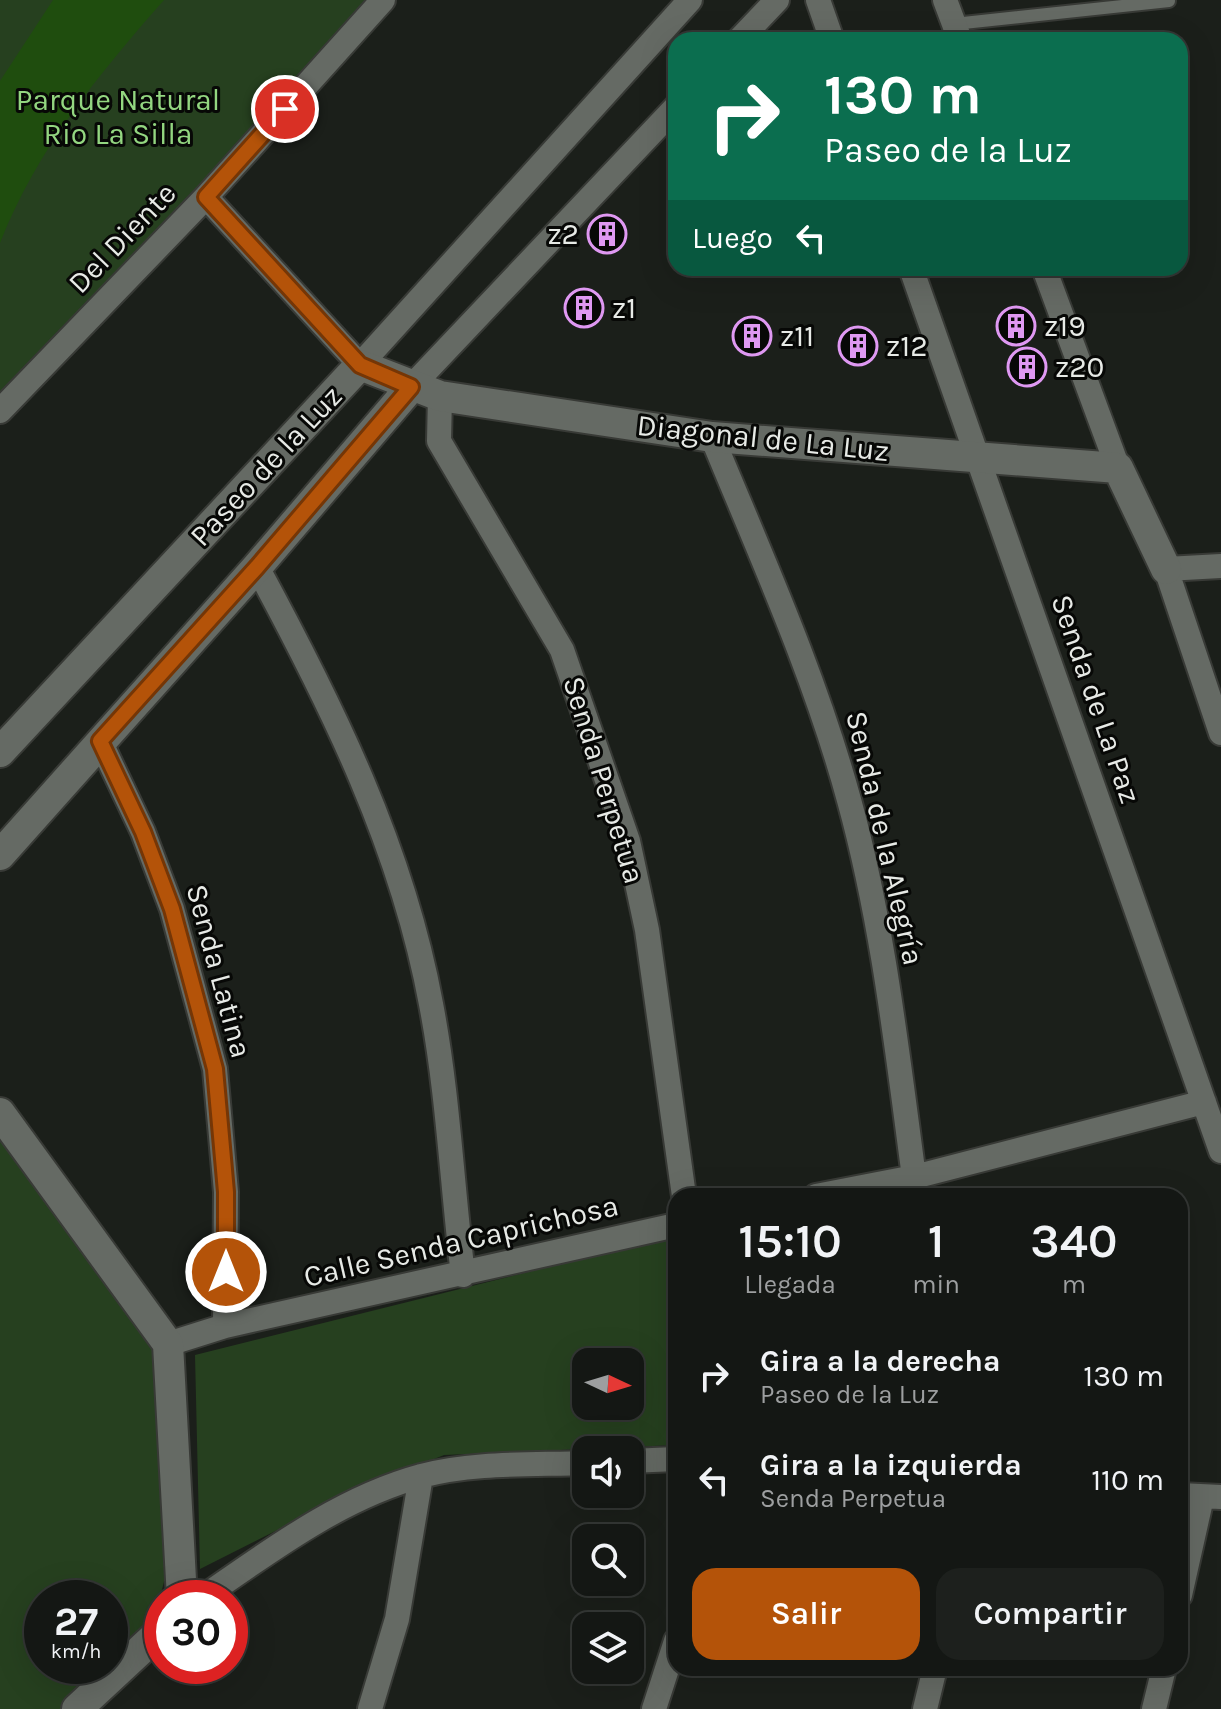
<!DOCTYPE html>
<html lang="es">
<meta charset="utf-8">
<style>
:root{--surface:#141714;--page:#1d201d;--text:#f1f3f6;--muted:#9d9fa0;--line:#333634;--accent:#b45309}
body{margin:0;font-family:Karla,sans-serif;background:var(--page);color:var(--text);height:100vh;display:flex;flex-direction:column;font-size:30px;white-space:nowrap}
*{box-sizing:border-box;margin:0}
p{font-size:26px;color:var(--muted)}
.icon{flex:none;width:44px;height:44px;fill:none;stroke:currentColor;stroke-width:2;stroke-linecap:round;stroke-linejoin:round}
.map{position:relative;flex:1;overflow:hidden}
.drawer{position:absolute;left:668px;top:1188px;width:520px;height:488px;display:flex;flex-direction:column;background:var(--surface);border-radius:24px;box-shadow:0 8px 32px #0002,0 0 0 2px var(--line)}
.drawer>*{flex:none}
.banner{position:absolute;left:668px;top:32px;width:520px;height:244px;border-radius:24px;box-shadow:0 8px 32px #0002,0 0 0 2px var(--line);background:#0b6e4f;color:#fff;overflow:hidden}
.needle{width:52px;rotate:94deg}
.controls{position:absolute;left:572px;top:1348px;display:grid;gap:16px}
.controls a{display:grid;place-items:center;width:72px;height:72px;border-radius:16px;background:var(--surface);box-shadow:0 8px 32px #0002,0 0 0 2px var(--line);font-size:40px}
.speed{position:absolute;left:24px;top:1580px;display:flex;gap:16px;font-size:40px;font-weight:700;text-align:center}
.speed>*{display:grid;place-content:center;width:104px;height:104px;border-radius:50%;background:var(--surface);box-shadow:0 8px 32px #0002,0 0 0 2px var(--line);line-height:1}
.speed small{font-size:20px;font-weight:400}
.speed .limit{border:12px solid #d22;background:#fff;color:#111}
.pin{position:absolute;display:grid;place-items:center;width:68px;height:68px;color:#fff;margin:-34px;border:4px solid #fff;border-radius:50%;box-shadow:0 2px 8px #0007}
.me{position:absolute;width:88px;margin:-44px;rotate:0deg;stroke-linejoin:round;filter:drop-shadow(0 0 6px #0008)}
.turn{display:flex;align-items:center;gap:28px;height:168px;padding:0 24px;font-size:36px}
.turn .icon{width:104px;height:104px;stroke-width:2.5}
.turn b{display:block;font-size:56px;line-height:68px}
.then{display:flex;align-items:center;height:76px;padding:0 24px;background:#0003;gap:16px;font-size:30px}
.eta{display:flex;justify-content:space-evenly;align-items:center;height:136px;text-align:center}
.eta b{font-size:48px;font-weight:600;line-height:56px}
.cta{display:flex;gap:16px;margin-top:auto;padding:16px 24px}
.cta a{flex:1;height:92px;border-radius:24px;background:var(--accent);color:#fff;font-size:32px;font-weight:600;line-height:92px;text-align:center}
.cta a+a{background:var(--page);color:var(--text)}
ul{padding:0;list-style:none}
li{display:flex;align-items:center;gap:24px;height:104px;padding:0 24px}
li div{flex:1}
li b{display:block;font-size:30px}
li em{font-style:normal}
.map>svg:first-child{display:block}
.green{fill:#26401f;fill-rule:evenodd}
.water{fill:#1f4d0e}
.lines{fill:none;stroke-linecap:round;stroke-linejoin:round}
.service-casing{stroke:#383a36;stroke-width:16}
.minor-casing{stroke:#383a36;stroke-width:28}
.tertiary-casing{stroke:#383a36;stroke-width:34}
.service{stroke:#656a64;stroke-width:12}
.minor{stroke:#656a64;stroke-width:24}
.tertiary{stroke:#656a64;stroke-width:30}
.route-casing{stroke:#753606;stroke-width:20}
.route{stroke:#b45309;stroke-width:14}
.labels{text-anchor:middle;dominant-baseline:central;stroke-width:6;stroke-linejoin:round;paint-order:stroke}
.park-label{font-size:30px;fill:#93d680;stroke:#070806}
.poi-label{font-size:30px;fill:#e7eae6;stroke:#070806;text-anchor:start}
.street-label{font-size:30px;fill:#e7eae6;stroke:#070806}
</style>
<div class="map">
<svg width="1221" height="1709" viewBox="0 0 1221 1709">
<rect width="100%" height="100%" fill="#1b1f1a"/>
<path class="green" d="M0 0H383L0 404Z
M0 1130 153 1336 167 1570 157 1609 110 1666V1598H42V1666H110L67 1709H0Z
M676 1235V1445L444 1455 351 1493 200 1569 195 1355ZM586 1362H630V1406H586Z"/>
<path class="water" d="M53 0H164C98 75 37 149 0 243V81Z"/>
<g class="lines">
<defs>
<path id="service" d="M954 24 1169 1"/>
<path id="minor" d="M818 0 832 40
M945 0 960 40
M739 40 777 0
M206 197 360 365 690 0
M911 268 1221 1151
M1044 268 1118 468
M411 387 676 107
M440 396 439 441 562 650 628 841 647 930 684 1196
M0 411 206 197 383 0
M712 437C761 556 815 675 849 800 883 923 897 1051 914 1177
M1221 566 1166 569 1221 733
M257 567C332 706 402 847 431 1004 448 1092 452 1185 463 1275
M100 741 143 832 172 909 215 1069 226 1192 225 1326
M816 1196 914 1177 1204 1102
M168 1344 225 1326 676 1225
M630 1461 676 1459
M1180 1495 1221 1497
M1180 1595 1202 1497
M202 1598C270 1551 340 1498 421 1476 473 1462 532 1465 586 1463
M370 1709 397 1619 421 1476
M654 1709 676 1641
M925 1709 935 1668
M1154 1709 1164 1668"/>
<path id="tertiary" d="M0 752 360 365 440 396 712 437 1118 468 1166 569
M0 855 257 567 411 387
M0 1113 168 1344 182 1598
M77 1709 162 1630"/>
</defs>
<use href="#service" class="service-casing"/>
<use href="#minor" class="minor-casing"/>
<use href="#tertiary" class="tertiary-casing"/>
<use href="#service" class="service"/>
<use href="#minor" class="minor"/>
<use href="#tertiary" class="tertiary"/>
</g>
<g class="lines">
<defs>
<path id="route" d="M226 1272V1192L215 1069 172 909 143 832 100 741 257 567 411 387 360 365 206 197 285 109"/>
</defs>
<use href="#route" class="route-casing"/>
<use href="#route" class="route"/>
</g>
<defs>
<symbol id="building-ring" viewBox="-11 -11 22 22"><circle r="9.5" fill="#070806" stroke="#df98f2" stroke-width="1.5"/><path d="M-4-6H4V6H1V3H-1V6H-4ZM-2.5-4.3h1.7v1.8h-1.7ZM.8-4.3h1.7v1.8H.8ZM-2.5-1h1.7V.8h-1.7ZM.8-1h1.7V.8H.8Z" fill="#df98f2"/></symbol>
</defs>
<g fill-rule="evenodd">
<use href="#building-ring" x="585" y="212" width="44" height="44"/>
<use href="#building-ring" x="562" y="286" width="44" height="44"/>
<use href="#building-ring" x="994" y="304" width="44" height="44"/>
<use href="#building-ring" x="730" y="314" width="44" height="44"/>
<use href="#building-ring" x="836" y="324" width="44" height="44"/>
<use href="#building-ring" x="1005" y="345" width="44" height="44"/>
</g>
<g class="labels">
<g class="park-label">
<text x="118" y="100">Parque Natural<tspan x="118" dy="34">Rio La Silla</tspan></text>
</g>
<g class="poi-label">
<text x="579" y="234" text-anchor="end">z2</text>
<text x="612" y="308">z1</text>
<text x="1044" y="326">z19</text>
<text x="780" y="336">z11</text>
<text x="886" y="346">z12</text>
<text x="1055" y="367">z20</text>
</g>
<g class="street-label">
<text transform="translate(122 238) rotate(-46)">Del Diente</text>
<text transform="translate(763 438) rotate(6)">Diagonal de La Luz</text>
<text transform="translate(266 466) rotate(-47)">Paseo de la Luz</text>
<text transform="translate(1096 699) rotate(71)">Senda de La Paz</text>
<text transform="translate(604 780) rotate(73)">Senda Perpetua</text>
<text transform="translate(885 838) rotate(77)">Senda de la Alegría</text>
<text transform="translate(219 971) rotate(75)">Senda Latina</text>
<text transform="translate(461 1241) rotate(-13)">Calle Senda Caprichosa</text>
</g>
</g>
</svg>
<div class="controls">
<a><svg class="needle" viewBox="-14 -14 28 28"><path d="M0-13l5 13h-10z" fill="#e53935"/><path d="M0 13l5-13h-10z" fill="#9d9fa0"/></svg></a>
<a><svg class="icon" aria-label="sound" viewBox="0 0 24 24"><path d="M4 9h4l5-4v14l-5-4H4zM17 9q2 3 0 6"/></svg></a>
<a><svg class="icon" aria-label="search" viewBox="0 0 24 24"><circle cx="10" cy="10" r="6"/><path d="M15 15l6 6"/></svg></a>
<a><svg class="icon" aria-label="layers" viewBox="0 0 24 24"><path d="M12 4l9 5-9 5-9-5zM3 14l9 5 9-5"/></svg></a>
</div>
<div class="speed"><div>27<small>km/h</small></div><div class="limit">30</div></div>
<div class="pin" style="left:285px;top:109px;background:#d93025"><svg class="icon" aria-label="arrive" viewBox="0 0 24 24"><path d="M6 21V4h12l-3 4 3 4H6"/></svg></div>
<svg class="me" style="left:226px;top:1272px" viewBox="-20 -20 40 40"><circle r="17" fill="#b45309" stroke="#fff" stroke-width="3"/><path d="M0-11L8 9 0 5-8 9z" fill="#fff"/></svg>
<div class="banner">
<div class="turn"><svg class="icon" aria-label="right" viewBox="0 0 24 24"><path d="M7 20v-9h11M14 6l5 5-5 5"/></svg><div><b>130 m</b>Paseo de la Luz</div></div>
<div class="then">Luego<svg class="icon" aria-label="left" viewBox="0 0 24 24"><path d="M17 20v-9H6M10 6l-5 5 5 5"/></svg></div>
</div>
<section class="drawer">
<div class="eta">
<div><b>15:10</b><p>Llegada</p></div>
<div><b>1</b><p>min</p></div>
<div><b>340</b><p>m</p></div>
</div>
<ul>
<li><svg class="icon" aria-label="right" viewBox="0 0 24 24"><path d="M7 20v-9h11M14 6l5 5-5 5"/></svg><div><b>Gira a la derecha</b><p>Paseo de la Luz</p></div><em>130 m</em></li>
<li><svg class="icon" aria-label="left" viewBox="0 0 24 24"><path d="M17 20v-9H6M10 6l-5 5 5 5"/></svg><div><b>Gira a la izquierda</b><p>Senda Perpetua</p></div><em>110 m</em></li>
</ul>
<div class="cta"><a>Salir</a><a>Compartir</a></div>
</section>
</div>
